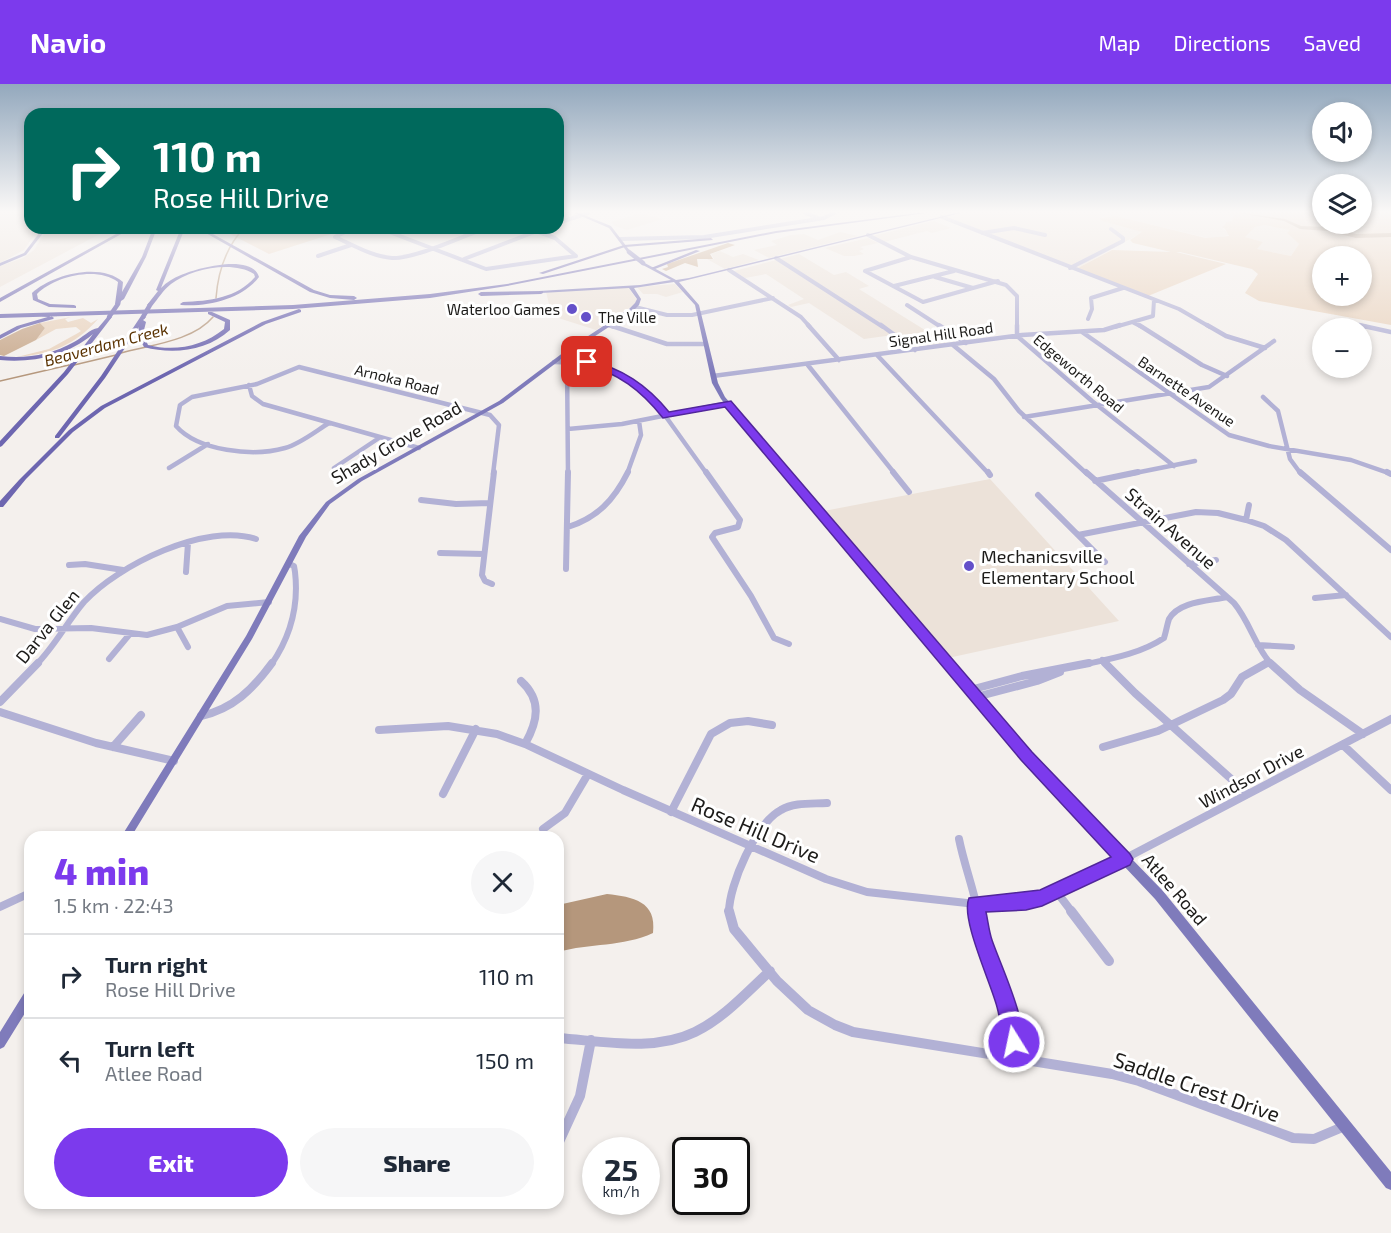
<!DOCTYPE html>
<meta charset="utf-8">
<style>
:root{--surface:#fff;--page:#f6f6f7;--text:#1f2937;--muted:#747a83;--line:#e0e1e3;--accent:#7c3aed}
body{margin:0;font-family:"Exo 2",sans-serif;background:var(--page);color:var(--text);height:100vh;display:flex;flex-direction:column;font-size:22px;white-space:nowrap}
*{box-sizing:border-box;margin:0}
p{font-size:20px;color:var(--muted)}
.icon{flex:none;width:33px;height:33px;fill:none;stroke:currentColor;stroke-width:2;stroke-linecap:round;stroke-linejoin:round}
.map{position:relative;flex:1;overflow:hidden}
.side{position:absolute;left:24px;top:747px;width:540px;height:378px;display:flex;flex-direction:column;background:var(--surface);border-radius:18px;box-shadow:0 3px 9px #0003}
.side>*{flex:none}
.banner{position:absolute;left:24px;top:24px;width:540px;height:126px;border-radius:18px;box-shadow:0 3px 9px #0003;background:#00695c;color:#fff;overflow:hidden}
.controls{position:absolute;left:1312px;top:18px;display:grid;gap:12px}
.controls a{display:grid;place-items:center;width:60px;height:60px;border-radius:50%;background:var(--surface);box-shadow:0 3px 9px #0003;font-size:30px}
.speed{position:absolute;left:582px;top:1053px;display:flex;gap:12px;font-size:30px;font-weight:700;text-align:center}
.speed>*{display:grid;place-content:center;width:78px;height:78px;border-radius:50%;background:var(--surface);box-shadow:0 3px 9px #0003;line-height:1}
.speed small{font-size:15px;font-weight:400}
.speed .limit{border:3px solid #111;border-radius:9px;background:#fff;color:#111}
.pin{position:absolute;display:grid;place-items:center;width:51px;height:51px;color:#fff;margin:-26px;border-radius:12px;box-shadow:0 3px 9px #0006}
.me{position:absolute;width:66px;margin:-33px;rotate:350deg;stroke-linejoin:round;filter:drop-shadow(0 0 4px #0008)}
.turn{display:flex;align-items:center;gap:21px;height:126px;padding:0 30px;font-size:27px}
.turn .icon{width:78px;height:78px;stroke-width:2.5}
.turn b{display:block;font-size:42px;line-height:51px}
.round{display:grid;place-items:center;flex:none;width:63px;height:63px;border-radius:32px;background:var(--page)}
.overview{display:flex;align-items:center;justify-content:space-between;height:102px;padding:0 30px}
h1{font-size:36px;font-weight:800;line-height:45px;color:var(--accent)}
.button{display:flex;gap:12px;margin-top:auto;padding:12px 30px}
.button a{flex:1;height:69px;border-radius:36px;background:var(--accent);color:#fff;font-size:24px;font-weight:800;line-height:69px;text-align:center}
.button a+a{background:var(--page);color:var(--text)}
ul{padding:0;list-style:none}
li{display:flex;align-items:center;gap:18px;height:84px;padding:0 30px;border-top:2px solid var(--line)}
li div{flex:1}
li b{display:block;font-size:22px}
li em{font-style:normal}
header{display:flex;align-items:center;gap:36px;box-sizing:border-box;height:84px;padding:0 30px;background:var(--accent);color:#fff}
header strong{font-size:28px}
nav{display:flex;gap:33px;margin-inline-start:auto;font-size:21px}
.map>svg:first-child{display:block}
.built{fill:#ece2d9}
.green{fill:#e9d3be;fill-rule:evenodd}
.forest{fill:#c9aa8e}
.water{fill:#b5977c}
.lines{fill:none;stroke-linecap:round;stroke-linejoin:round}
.stream{stroke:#b5977c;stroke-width:1.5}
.river{fill:#b5977c;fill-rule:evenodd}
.minor-far4{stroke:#b2b1d5;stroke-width:4}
.minor-far3{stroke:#b2b1d5;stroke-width:4.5}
.minor-far2{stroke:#b2b1d5;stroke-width:6}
.minor-far1{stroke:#b2b1d5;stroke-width:8}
.minor{stroke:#b2b1d5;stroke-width:10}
.major{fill:#7f7bbb;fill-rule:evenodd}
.highway{fill:#6d66b0;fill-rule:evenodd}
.major-bridge{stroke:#7f7bbb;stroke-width:4.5}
.highway-bridge{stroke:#6d66b0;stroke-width:4.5}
.route{fill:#7c3aed;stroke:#51269a;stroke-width:1.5}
.poi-dot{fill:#6450c9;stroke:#fff;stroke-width:2}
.labels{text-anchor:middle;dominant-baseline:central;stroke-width:6;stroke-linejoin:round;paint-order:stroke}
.far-poi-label{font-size:15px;fill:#1c1b19;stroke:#fff;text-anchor:end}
.far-street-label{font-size:15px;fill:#1c1b19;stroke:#fff}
.far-water-label{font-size:16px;font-style:italic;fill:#5a3200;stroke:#fff}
.street-label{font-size:18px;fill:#1c1b19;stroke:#fff}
.poi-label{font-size:18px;fill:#1c1b19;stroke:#fff;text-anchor:start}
.near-street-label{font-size:21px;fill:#1c1b19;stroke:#fff}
</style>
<header>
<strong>Navio</strong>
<nav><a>Map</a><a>Directions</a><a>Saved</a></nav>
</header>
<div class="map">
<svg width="1391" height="1149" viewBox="0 0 1391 1149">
<rect width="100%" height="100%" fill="#f4f0ed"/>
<path class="built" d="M0 129H30V144H39L24 166 0 179Z
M640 129 662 135 627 146 615 142 611 138Z
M964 129H1230L1233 131 1232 137 1223 144 1229 151 1212 155 1116 132H1104L1099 134 1102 137 1143 148 1076 185 947 133Z
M934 137 951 144 932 149 927 147 884 158 873 152Z
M1264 141 1291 146 1287 149 1299 160 1291 172 1256 165 1263 158 1244 153 1255 143Z
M48 144H111L0 203V182L23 174 34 166Z
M840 148 858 152 769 174 754 166 777 161 771 157 791 151 804 150 818 156Z
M868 154 878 159 860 163 864 165 859 167 864 170 854 172H844L825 164Z
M720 167 733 173 743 170 759 176 725 185 707 175H714L711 170Z
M799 170 834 191 846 188 869 202 859 205 949 261 917 264 900 250 864 255 809 219 791 223 788 221 804 215 766 190 745 194 734 187Z
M675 200 683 208 666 213 657 210H643L637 203Z
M628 203 637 216 634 221 596 246 552 232 546 208Z
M990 395 1119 537 948 574 824 427Z"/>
<path class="green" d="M1230 129H1323V140H1362V129H1391V241L1259 217 1245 209 1258 190 1252 185 1180 168H1176L1226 180 1148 212 1076 185 1112 166 1171 168 1133 159 1130 156 1142 148 1102 137 1099 134 1116 132 1206 154 1229 152 1225 145 1222 143 1225 141 1226 138 1232 137 1233 131ZM1264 141 1290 146 1287 149 1299 160 1291 172 1257 165 1263 158 1245 153 1255 143ZM1323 172H1362V212H1323Z
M241 144H350L269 170 230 150Z
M71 233 65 235 68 238 83 234 91 239 98 235C75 261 52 270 17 273L49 265 78 249 81 247 76 243 56 245 36 256 45 244 40 239Z"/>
<path class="forest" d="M728 159 735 161 710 170 713 175H697L698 183 685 179 666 187 662 185 668 183 667 180Z
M40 239 45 244 36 256 4 272 0 271V256L22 245Z"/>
<path class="water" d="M607 810C633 813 657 817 653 849 623 863 590 859 558 868V821Z"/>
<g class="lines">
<path class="stream" d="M216 214C218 188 226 163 244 144
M121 269C150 261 193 257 213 233
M74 281 116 271
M0 297 69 281"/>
<path class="river" d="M1240 129 1285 135 1301 142 1328 143 1356 150 1391 149V153L1356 154 1328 147 1300 145 1284 137Z"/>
<path class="minor-far4" d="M805 129 818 134
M942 133 1179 225 1210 243
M558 139 588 129
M353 144 335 153C353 161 373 173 392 174 415 175 463 152 486 144
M379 144 486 185 576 172 555 154 536 147
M452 144 469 150
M982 149 1014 144 1045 151
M868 151 911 173 1006 201 1017 212V243
M620 155 704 153 824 134 834 129
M318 172 351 161
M776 174 883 243
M464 175 545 144
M1070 184 1123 157V154L1111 145
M729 186 801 233 810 243
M865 187 923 218 998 197
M865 187 911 173
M935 193 973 204
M894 202 954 187
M907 221 941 243
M635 223 667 231H692L773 214
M1088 235 1092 225 1091 214 1123 204
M1134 239 1142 243
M1353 240 1367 243
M608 241 614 243
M1115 243 1153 232 1154 216"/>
<path class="minor-far3" d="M609 241 667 260H706
M808 241 839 276
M881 241 915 266
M939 241 966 259
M1017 241V252L1092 317 1174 382
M1139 241 1202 281 1227 292
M1207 241 1226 252 1265 264
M1359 241 1391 248
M1082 248 1229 351 1269 362 1351 376 1391 390
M953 261 994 295 1019 327 1087 390
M877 271 989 390
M554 278C595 279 620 283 651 312L707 390
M567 278 568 390
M807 280 895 390
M713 292 1022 251 1104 246 1120 241
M249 301 252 312 263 320 419 364
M1263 313 1278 327 1290 375 1301 390
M1024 333 1209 303 1274 257
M329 339C316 347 300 360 285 364 253 373 198 367 176 342L180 321 192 313 257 300 299 283 490 331 499 341 493 390
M568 345 622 340 728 319
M169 384 208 360
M334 384 379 354
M627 390 641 351 639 337
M1130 390 1195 377"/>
<path class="minor-far2" d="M706 388 740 436 738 443 715 449 712 453 751 512 774 554 789 560
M893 388 909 408
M988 388 990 391
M1086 388 1234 519C1250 538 1255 563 1272 581
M1300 388 1391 466
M1387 388 1391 390
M1095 397 1138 388
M1038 411 1105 478
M421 416 456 420 490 419
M1246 436 1249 421
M568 443C597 434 614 416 628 388
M1078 451 1196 428 1218 429 1246 436 1264 442 1286 456 1391 553
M440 469 484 470
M1189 480 1216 476
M69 481 85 480 123 486
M566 485 568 388
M186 488 188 459
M492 500 485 497 482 491 494 388
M1315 514 1346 511
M0 535 35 545 91 544 147 551 177 543 227 522 269 518
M177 543 188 563
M1258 561 1292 563
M109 575 129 551
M1102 576 1107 581
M36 581C55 562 67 538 84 518 118 481 206 438 256 455
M271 581C291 552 299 522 295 488L294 482 289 480
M1082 581C1110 575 1140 570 1164 554 1166 548 1167 541 1169 535 1179 517 1209 517 1227 513
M1264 581 1269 578"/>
<path class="minor-far1" d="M1105 579 1135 609 1248 710
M1270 579 1300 606 1363 650
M521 597C542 616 538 637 525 660
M970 606 1022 592 1089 579
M976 613 1037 597 1060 588
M0 618 38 579
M0 628 96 659 174 677
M201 632C233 625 253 605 272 579
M379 646 448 642 497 650 525 660 623 706 826 795 867 808 976 820 1042 814 1124 775 1391 635
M1343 661 1391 706
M113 663 141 631
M1103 663 1158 647 1223 616 1231 610 1242 593 1267 579
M443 710 476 645
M671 728 711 650 730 639 748 637 772 641
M543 745 565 729 588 690
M959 755C964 780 973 803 978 828
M1056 807 1072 828
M0 823 30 809
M729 828C729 801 756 739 781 726 794 718 812 720 827 719"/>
<path class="minor" d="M729 827 734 845 777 897 808 926 835 941 853 948 1112 990 1139 997 1293 1054 1314 1055 1345 1042
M977 827 982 853 1007 924 1017 974
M1071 827 1109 877
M558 954C602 957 654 968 695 948 724 934 747 908 770 887
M558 1060 580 1012 591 956"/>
<path class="major" d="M574 129H579L611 142 630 167V169H628L609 144Z
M956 129H961L679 198 699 221 718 299 725 313 1029 669 1163 807 1391 1088V1106L1386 1104 1155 815 1023 675 721 315 712 299 695 221 674 198 634 204 641 215 639 221 633 227 568 270 503 319 362 397 330 420 306 453 252 555 131 753H121L246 552 299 452 326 418 358 395 499 317 564 268 629 225 635 219 637 215 629 204 541 209 539 208V207L640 201 671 196 641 180V178H643L676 196 689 194Z
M43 144H47L26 171 0 182V179L24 169Z
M30 904V921L4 963 0 965V948L26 906Z"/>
<path class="highway" d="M918 129H927L776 149 507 202 430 214 293 225 0 234V230L293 221 430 210 507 200 776 147Z
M127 144H132L0 218V214Z
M153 144H157L146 173 124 215 121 217 120 221 115 220 118 198C97 182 55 192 37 210L38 215 50 220 74 221 76 222V224L49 223 33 216 32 209C52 190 101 178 123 198L122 208 142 173Z
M181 144H185L161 204C167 198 173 194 181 191 197 184 252 169 259 193 242 215 209 223 181 221L180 220 183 218C209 217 237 214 255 193L254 190C232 176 191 185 171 200 163 206 158 215 152 222H148L147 221 158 207 156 206Z
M197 144H202L314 206 330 211 354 212 357 214 354 216 330 214 310 208Z
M711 154 713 156 625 163 543 190 539 189 624 161Z
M696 166 700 167 655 185 651 184Z
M543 207V209L541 210 481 212 478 210 481 208Z
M299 225 301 226V228L266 240 105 324 73 348 26 395 3 423H0V417L19 396 69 346 101 322 262 238Z
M208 228H212L230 236V246C207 267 173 271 144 263L137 250 139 243 105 294 59 354H55V352L101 292 141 232 146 233 143 236 146 238 143 250 148 261C175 268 203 262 224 245L225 238 208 230Z
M109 231 112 233 68 290 2 362 0 363V357L64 288 93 250C67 272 33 279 0 276V272C26 275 51 271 74 258 82 254 90 245 98 244Z
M51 232 54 234 53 235 21 244 0 255V251L17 242Z"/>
<path class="major-bridge" d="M629 168 643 179"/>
<path class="highway-bridge" d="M109 233 118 220
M143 233 150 221"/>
</g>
<linearGradient id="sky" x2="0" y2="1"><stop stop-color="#93a8bd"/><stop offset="0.44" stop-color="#faf8f7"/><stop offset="1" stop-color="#faf8f7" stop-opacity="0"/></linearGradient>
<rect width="1391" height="290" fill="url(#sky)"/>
<path class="route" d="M587 276C622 284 647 301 669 328L731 317 1032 668 1130 770 1133 775 1130 781 1042 822 1026 826 986 828C988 837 989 847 992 856 1000 880 1030 942 1021 965L1014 968 1006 965C1001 951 1001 937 997 923 991 899 960 834 969 814L1040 806 1111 773 1021 676 725 323 663 334C641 306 618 289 584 280V277Z"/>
<g class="poi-dot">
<circle cx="572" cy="225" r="6"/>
<circle cx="586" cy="233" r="6"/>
<circle cx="969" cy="482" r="6"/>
</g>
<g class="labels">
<g class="far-poi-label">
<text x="560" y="225">Waterloo Games</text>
<text x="598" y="233" text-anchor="start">The Ville</text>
</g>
<g class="far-street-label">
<text transform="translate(941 250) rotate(-8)">Signal Hill Road</text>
<text transform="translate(1079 289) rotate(40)">Edgeworth Road</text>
<text transform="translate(397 295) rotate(14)">Arnoka Road</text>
<text transform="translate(1187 307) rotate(34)">Barnette Avenue</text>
</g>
<g class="far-water-label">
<text transform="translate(106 260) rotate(-15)">Beaverdam Creek</text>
</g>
<g class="street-label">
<text transform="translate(396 358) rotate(-30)">Shady Grove Road</text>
<text transform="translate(1171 444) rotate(41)">Strain Avenue</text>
<text transform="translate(47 542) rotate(-51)">Darva Glen</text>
<text transform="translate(1251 692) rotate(-28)">Windsor Drive</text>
<text transform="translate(1175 805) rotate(49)">Atlee Road</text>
</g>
<g class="poi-label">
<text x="981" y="472">Mechanicsville<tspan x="981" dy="21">Elementary School</tspan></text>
</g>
<g class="near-street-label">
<text transform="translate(756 745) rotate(23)">Rose Hill Drive</text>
<text transform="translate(1197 1002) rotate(19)">Saddle Crest Drive</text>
</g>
</g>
</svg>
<div class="controls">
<a><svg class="icon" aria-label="sound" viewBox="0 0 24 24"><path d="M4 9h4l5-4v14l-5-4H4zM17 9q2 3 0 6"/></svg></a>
<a><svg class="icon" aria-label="layers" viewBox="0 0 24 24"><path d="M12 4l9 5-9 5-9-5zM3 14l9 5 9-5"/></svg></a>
<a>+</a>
<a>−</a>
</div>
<div class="speed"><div>25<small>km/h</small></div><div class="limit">30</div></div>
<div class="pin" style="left:587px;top:278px;background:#d93025"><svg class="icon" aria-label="arrive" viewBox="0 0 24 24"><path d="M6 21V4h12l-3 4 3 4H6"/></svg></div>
<svg class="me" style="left:1014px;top:958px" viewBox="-20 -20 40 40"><circle r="17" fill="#7c3aed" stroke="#fff" stroke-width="3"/><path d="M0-11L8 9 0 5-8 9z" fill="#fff"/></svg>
<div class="banner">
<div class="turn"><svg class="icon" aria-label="right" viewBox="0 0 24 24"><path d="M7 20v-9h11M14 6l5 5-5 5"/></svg><div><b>110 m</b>Rose Hill Drive</div></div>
</div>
<section class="side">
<div class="overview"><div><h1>4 min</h1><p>1.5 km · 22:43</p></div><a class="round"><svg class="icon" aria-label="close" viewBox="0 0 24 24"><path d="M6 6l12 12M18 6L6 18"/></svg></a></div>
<ul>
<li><svg class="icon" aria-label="right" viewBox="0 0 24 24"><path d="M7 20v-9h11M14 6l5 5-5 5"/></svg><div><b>Turn right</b><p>Rose Hill Drive</p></div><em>110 m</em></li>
<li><svg class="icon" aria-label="left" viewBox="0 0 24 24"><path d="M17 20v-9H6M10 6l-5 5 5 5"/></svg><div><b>Turn left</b><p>Atlee Road</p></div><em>150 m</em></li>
</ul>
<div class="button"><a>Exit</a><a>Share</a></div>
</section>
</div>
